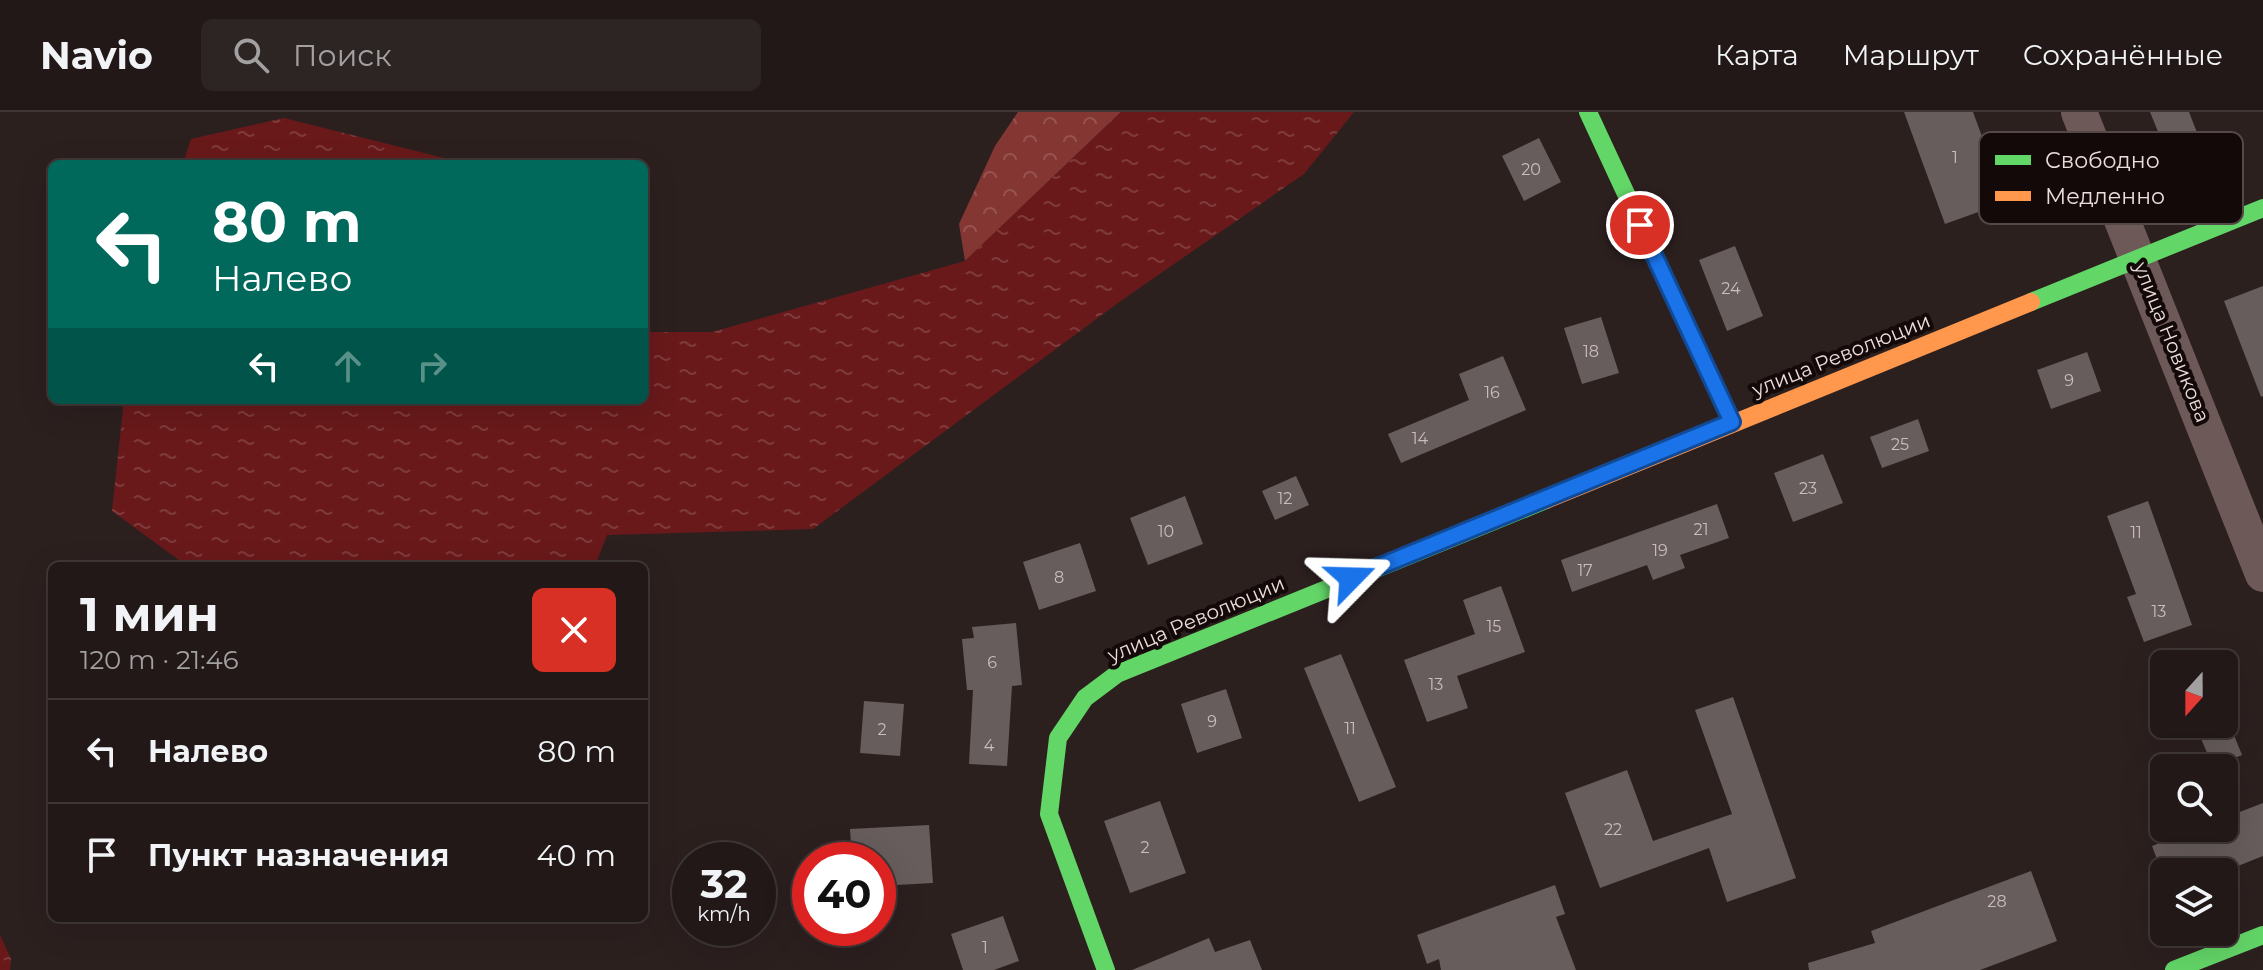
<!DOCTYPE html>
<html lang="ru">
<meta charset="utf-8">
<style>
:root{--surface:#211817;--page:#2d2524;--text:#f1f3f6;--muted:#a2a0a1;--line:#3e3736}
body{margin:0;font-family:Montserrat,sans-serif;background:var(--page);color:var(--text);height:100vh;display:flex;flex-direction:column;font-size:30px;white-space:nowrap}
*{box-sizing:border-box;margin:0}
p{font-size:26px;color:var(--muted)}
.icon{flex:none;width:44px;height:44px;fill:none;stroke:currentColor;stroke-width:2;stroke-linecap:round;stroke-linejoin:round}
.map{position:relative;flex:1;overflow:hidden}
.side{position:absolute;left:48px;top:450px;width:600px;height:360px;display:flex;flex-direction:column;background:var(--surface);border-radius:12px;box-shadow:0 8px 32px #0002,0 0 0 2px var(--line)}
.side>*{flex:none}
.hud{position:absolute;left:48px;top:48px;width:600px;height:244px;border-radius:12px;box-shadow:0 8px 32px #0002,0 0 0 2px var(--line);background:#00695c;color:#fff;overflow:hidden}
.needle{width:52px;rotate:201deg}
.tools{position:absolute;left:2150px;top:538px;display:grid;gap:16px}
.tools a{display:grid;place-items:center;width:88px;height:88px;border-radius:12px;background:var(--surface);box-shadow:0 8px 32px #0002,0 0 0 2px var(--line);font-size:40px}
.speed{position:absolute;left:672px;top:730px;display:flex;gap:16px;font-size:40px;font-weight:700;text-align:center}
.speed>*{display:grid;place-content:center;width:104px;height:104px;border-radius:50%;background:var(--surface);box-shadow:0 8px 32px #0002,0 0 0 2px var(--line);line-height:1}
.speed small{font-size:20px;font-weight:400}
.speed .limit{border:12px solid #d22;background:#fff;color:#111}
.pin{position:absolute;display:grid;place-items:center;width:68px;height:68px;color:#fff;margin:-34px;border:4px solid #fff;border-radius:50%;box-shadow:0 2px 8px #0007}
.me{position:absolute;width:88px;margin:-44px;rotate:68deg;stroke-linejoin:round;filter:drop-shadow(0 0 6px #0008)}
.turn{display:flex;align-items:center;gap:28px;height:168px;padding:0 32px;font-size:36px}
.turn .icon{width:104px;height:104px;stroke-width:2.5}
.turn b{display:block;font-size:56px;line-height:68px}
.lanes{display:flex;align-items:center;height:76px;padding:0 32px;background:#0003;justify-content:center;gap:40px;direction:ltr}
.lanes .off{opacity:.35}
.round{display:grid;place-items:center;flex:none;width:84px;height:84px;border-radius:12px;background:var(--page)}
.summary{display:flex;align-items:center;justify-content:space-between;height:136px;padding:0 32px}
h1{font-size:48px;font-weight:700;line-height:60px}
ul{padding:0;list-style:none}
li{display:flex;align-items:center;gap:24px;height:104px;padding:0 32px;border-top:2px solid var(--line)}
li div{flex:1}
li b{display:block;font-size:30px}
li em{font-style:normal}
header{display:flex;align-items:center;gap:48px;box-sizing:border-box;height:112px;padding:0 40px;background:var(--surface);border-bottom:2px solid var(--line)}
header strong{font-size:38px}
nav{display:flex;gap:44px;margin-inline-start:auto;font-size:28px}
.search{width:560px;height:72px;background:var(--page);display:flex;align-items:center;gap:20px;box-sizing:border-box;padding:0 28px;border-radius:12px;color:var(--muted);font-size:30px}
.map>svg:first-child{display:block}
.forest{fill:url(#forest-crowns)}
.water{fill:url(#water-ripples)}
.building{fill:#675d5c}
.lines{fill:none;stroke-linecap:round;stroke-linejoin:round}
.street{stroke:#6d5957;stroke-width:36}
.fast{stroke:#63d668;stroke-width:18}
.slow{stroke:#ff974d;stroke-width:18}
.route-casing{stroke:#114b97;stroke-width:20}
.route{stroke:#1a73e8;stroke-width:14}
.labels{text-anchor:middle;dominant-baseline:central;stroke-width:8;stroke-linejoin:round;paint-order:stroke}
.number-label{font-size:16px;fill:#cbbdbb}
.street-label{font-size:20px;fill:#ecdddb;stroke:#130909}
.key{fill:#130909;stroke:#544948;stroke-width:2}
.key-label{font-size:22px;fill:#ecdddb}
</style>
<header>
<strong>Navio</strong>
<div class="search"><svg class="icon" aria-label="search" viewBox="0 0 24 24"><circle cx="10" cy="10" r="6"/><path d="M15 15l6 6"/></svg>Поиск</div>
<nav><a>Карта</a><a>Маршрут</a><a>Сохранённые</a></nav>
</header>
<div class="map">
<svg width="2263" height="858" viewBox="0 0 2263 858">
<defs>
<pattern id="forest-crowns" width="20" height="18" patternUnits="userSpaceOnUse" patternTransform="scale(2)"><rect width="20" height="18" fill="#843633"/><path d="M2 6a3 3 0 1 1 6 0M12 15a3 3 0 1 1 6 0" fill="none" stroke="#965350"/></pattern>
<pattern id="water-ripples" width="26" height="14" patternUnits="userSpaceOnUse" patternTransform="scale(2)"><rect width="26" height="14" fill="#69191a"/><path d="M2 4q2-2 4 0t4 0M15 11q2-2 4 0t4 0" fill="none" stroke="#7f3a3b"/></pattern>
</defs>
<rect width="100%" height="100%" fill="#2c201f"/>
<path class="forest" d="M1018 0H1121L965 149 959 112 995 34Z"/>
<path class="water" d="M1121 0H1354L1304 62 1122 188 813 417 607 423 595 454H187L112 399 124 288H644V220H712L965 149Z
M284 6 468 52H183L191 27Z
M0 823 11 847 10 858H0Z"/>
<path class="building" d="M1904 0H1973L2006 90 1945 112Z
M2150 0H2189L2201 31 2168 44Z
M1539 26 1561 70 1524 89 1502 44Z
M1735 134 1763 204 1727 219 1699 148Z
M2263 174V284L2261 285 2224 189Z
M1601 205 1619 261 1582 272 1564 216Z
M2087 240 2101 279 2051 297 2037 258Z
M1503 244 1526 298 1401 351 1388 322 1469 288 1459 262Z
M1918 307 1929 339 1882 356 1870 325Z
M1823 342 1843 391 1793 410 1774 361Z
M1296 364 1309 393 1275 408 1262 379Z
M1185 384 1203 432 1148 453 1130 406Z
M2148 389 2192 513 2144 530 2127 485 2136 482 2107 404Z
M1717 392 1729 426 1680 443 1685 456 1653 468 1647 453 1572 480 1561 448Z
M1080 431 1096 479 1039 498 1023 450Z
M1501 474 1525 540 1457 564 1468 596 1427 610 1404 548 1475 522 1463 488Z
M1016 511 1022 573 1012 574 1007 654 969 652 973 578H967L962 527 974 526 972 515Z
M1341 542 1396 675 1359 690 1304 556Z
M1226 577 1242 626 1197 641 1181 592Z
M1733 585 1796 766 1727 790 1709 736 1600 776 1565 681 1627 658 1653 729 1732 702 1695 598Z
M864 589 904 592 900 644 860 641Z
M2227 606 2242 643 2213 655 2197 617 2211 612H2224V607Z
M1160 689 1186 761 1130 781 1104 709Z
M2263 691V744L2223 760H2162L2152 734 2198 716H2224V706Z
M929 713 933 771 878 774V748H852L850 717Z
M2031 759 2057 829 1980 858H1809L1808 851 1875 831 1871 819Z
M1555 773 1565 802 1556 805 1576 858H1441L1439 847 1427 852 1417 823Z
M1003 804 1019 849 994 858H963L951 822Z
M1209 826 1215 840 1250 828 1262 858H1132Z"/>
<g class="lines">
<path class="street" d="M2079 0 2263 462"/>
<path class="fast" d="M1588 0 1732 310
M2031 190 2263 96
M1106 858 1049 702 1058 626 1085 586 1117 562 1546 388
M2174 858 2263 823"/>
<path class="slow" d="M1546 388 2031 190"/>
</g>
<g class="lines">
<defs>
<path id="route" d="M1351 466 1732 310 1640 113"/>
</defs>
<use href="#route" class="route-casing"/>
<use href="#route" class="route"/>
</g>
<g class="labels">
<g class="number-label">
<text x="1955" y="45">1</text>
<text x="1531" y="57">20</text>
<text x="1731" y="176">24</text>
<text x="1591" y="239">18</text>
<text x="2069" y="268">9</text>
<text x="1492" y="280">16</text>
<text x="1420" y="326">14</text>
<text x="1900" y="332">25</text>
<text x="1808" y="376">23</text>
<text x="1285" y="386">12</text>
<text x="1701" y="417">21</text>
<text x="1166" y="419">10</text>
<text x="2136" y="420">11</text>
<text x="1660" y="438">19</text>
<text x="1585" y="458">17</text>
<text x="1059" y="465">8</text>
<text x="2159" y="499">13</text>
<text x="1494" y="514">15</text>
<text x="992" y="550">6</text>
<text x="1436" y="572">13</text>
<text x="1212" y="609">9</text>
<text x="1350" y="616">11</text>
<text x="882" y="617">2</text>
<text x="989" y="633">4</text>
<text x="1613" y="717">22</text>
<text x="1145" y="735">2</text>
<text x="1997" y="789">28</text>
<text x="985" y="835">1</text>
</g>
<g class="street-label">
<text transform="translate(2172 230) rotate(68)">улица Новикова</text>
<text transform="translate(1841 243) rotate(-22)">улица Революции</text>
<text transform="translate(1196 507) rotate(-23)">улица Революции</text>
</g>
</g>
<rect x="1979" y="20" width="264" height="92" rx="12" class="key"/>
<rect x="1995" y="43" width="36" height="10" fill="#63d668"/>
<rect x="1995" y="79" width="36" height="10" fill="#ff974d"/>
<g class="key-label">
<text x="2045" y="56">Свободно</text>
<text x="2045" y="92">Медленно</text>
</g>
</svg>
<div class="tools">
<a><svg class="needle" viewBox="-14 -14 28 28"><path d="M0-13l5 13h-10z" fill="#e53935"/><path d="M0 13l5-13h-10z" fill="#a2a0a1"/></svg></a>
<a><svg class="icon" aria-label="search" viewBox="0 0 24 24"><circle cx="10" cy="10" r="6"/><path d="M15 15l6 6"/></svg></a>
<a><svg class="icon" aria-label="layers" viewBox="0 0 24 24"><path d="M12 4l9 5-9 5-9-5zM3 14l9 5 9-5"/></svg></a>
</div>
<div class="speed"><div>32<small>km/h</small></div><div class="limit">40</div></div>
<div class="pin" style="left:1640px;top:113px;background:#d93025"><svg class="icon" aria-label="arrive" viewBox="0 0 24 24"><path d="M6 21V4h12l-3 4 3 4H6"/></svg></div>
<svg class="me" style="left:1351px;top:466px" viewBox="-20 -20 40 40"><path d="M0-17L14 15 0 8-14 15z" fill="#1a73e8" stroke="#fff" stroke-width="4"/></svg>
<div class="hud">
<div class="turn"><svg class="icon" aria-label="left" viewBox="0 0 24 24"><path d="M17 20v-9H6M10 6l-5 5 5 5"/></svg><div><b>80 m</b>Налево</div></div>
<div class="lanes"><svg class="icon" aria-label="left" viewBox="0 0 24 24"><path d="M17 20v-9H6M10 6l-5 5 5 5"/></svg><svg class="icon off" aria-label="ahead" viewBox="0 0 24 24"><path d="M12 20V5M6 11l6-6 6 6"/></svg><svg class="icon off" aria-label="right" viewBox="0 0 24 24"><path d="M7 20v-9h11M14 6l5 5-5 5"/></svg></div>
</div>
<section class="side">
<div class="summary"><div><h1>1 мин</h1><p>120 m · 21:46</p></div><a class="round" style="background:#d93025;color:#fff"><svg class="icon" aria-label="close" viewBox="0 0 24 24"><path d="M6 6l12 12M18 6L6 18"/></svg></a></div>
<ul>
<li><svg class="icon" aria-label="left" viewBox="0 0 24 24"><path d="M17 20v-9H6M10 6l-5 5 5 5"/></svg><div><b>Налево</b></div><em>80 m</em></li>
<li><svg class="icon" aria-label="arrive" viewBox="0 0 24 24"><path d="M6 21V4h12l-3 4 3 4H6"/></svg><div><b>Пункт назначения</b></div><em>40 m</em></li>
</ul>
</section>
</div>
